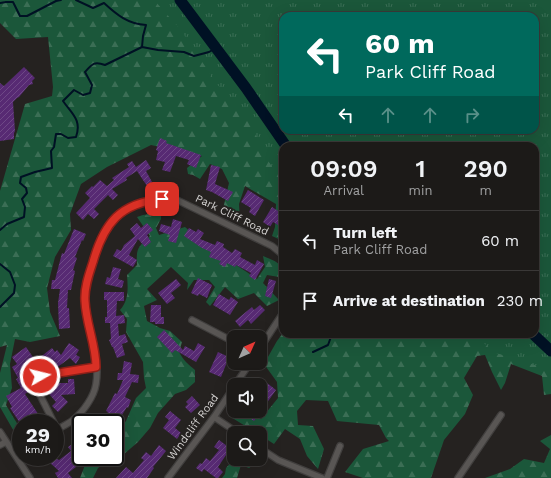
<!DOCTYPE html>
<style>
:root{--surface:#1c1a18;--page:#252321;--text:#f1f3f6;--muted:#a0a1a2;--line:#3a3837}
body{margin:0;font-family:"Work Sans",sans-serif;background:var(--page);color:var(--text);height:100vh;display:flex;flex-direction:column;font-size:15px;white-space:nowrap}
*{box-sizing:border-box;margin:0}
p{font-size:13px;color:var(--muted)}
.icon{flex:none;width:22px;height:22px;fill:none;stroke:currentColor;stroke-width:2;stroke-linecap:round;stroke-linejoin:round}
.map{position:relative;flex:1;overflow:hidden}
.details{position:absolute;left:279px;top:142px;width:260px;height:196px;display:flex;flex-direction:column;background:var(--surface);border-radius:12px;box-shadow:0 4px 16px #0002,0 0 0 1px var(--line)}
.details>*{flex:none}
.guide{position:absolute;left:279px;top:12px;width:260px;height:122px;border-radius:12px;box-shadow:0 4px 16px #0002,0 0 0 1px var(--line);background:#00695c;color:#fff;overflow:hidden}
.needle{width:26px;rotate:45deg}
.fabs{position:absolute;left:227px;top:330px;display:grid;gap:8px}
.fabs a{display:grid;place-items:center;width:40px;height:40px;border-radius:8px;background:var(--surface);box-shadow:0 4px 16px #0002,0 0 0 1px var(--line);font-size:20px}
.speed{position:absolute;left:12px;top:414px;display:flex;gap:8px;font-size:20px;font-weight:700;text-align:center}
.speed>*{display:grid;place-content:center;width:52px;height:52px;border-radius:50%;background:var(--surface);box-shadow:0 4px 16px #0002,0 0 0 1px var(--line);line-height:1}
.speed small{font-size:10px;font-weight:400}
.speed .limit{border:2px solid #111;border-radius:6px;background:#fff;color:#111}
.pin{position:absolute;display:grid;place-items:center;width:34px;height:34px;color:#fff;margin:-17px;border-radius:8px;box-shadow:0 2px 6px #0006}
.me{position:absolute;width:44px;margin:-22px;rotate:82deg;stroke-linejoin:round;filter:drop-shadow(0 0 3px #0008)}
.turn{display:flex;align-items:center;gap:14px;height:84px;padding:0 20px;font-size:18px}
.turn .icon{width:52px;height:52px;stroke-width:2.5}
.turn b{display:block;font-size:28px;line-height:34px}
.lanes{display:flex;align-items:center;height:38px;padding:0 20px;background:#0003;justify-content:center;gap:20px;direction:ltr}
.lanes .off{opacity:.35}
.eta{display:flex;justify-content:space-evenly;align-items:center;height:68px;text-align:center}
.eta b{font-size:24px;font-weight:600;line-height:28px}
ul{padding:0;list-style:none}
li{display:flex;align-items:center;gap:12px;height:60px;padding:0 20px;border-top:1px solid var(--line)}
li div{flex:1}
li b{display:block;font-size:15px}
li em{font-style:normal}
.map>svg:first-child{display:block}
.forest{fill:url(#forest-firs);fill-rule:evenodd}
.park{fill:url(#park-tufts);fill-rule:evenodd}
.lines{fill:none;stroke-linecap:round;stroke-linejoin:round}
.stream{stroke:#001124;stroke-width:2}
.river{stroke:#001124;stroke-width:11}
.building{fill:url(#building-hatch)}
.street-casing{stroke:#413f3e;stroke-width:8}
.street{stroke:#595654;stroke-width:5.5}
.route-casing{stroke:#8d1f18;stroke-width:10}
.route{stroke:#d93025;stroke-width:7}
.labels{text-anchor:middle;dominant-baseline:central;stroke-width:4;stroke-linejoin:round;paint-order:stroke}
.street-label{font-size:11px;fill:#d4d2d1;stroke:#252220}
</style>
<div class="map">
<svg width="551" height="478" viewBox="0 0 551 478">
<defs>
<pattern id="forest-firs" width="22" height="20" patternUnits="userSpaceOnUse"><rect width="22" height="20" fill="#1b573a"/><path d="M5 1l3.5 6h-7zM16 11l3.5 6h-7z" fill="#3b6e55"/></pattern>
<pattern id="park-tufts" width="24" height="20" patternUnits="userSpaceOnUse"><rect width="24" height="20" fill="#1b573a"/><path d="M3 7l-1-3M5 7V3M7 7l1-3M15 17l-1-3M17 17v-4M19 17l1-3" fill="none" stroke="#3b6e55"/></pattern>
<pattern id="building-hatch" width="6" height="6" patternUnits="userSpaceOnUse"><rect width="6" height="6" fill="#572a73"/><path d="M-1 1l2-2M0 6l6-6M5 7l2-2" fill="none" stroke="#6e4886"/></pattern>
</defs>
<rect width="100%" height="100%" fill="#252220"/>
<path class="forest" d="M0 0H551V394L544 395 542 376 511 364 505 383 501 390 492 372 485 355 477 356 464 378 473 395 465 414 444 440 431 478H363L345 472 363 449 389 441 386 438 379 425 337 421 328 401 306 400 297 411 298 425 313 426 324 449 318 469 307 456 300 439 285 429 274 444 260 435V433H257L229 416 234 410 243 411 261 419 278 398 277 382 264 364 277 341 283 333 535 334V146H283V241L272 236 275 227 276 204 245 186 239 204 240 222 223 209 229 183 222 169 210 164 200 179 193 175 188 174 187 168 202 156 151 145 107 167 81 184 70 214 71 230 55 257 47 288 50 312 60 336 30 342 15 339 10 364 12 388 6 405 21 430 20 442 0 407V373L7 345 0 347V191L25 104 52 96 53 87 48 37 16 39 0 23ZM283 16H535V130H283Z
M161 212V219L156 228 159 235 185 227 202 242 257 279 265 267 263 256C283 264 283 265 283 286L280 289 279 277 267 275 263 283 279 300 267 306 254 293 238 299 225 287 210 306 206 302 215 287 209 280H194L187 290 188 283 171 267 147 289 157 300 144 306 147 321 160 328 170 331 182 342 179 352C183 360 189 365 195 370V382L186 390 175 394 158 413 150 428 138 442 116 461H108L98 468 93 478H80L85 465 86 457H115V432L117 433 126 421 136 398 146 388 144 378 143 362 126 332 127 319 120 310C129 300 128 288 127 275L137 265C136 248 138 247 150 236L137 217 143 215Z
M551 435V478H485L510 469 524 459 544 463 550 449 540 441Z
M234 459H252L257 462 249 468 241 465 237 478H222L225 474 226 468Z"/>
<path class="park" d="M154 0H551V370L496 353 472 334H535V146H283V182L266 158 251 124 217 84 180 29ZM283 16H535V130H283Z"/>
<g class="lines">
<path class="stream" d="M76 0 93 8 104 3C117 15 128 24 146 25L143 36 142 47 158 50 184 52 194 56 209 52 216 48
M0 3 6 2H13L20 16H27L56 1 61 0
M0 230 7 224 24 217 25 207 22 199 27 193 26 188 20 183 21 177 35 172 52 168 51 151 54 147 56 134H61L68 138 76 137C82 120 72 114 63 101L74 90 83 95 90 93 92 85 85 72C92 64 94 61 105 65L142 47
M0 264 10 272 15 285 14 293 0 307
M313 352 328 345 332 334"/>
<path class="river" d="M180 0 246 88 286 146
M533 334 551 351"/>
</g>
<path class="building" d="M24 67 35 78 32 81 33 84 29 85 19 97 17 98 13 102 15 131 14 133V139L0 141V83L4 86Z
M160 138 167 141 166 143 201 155 196 168 187 164 189 160 176 156 170 172 162 170 165 162 156 160 158 151 156 150Z
M146 160 151 168 146 171 152 182 147 186 137 171 126 178 127 180 112 189 118 195 113 200 108 195 94 209 99 214 94 219 88 214 83 220 76 213 90 198 85 193 92 186 93 187 100 180 107 186 114 180 112 178 129 167 127 164 132 161 136 167Z
M211 165 220 167 215 184 233 192 228 201 212 192 206 190Z
M248 190 264 200 255 216 249 212 251 208 241 202Z
M272 207 283 214V228L273 222 270 227 263 222Z
M173 219 182 222 176 243 168 241 170 235 159 231 161 224 171 227Z
M137 223 141 228 147 223 153 230 147 235 151 242 145 247 138 239 129 255 137 260 133 267 113 256 117 249 121 251 124 245 135 236 130 229Z
M189 228 196 232 198 229 204 233 200 239 215 245 217 241 224 244 223 247 232 253 235 249 242 253 240 257 255 265 257 260 264 264 255 280 249 276 251 273 236 265 235 267 227 263 225 267 219 264 221 261 209 257 211 252 202 248 184 236Z
M74 229 86 234 83 241 82 240 75 257 77 258 73 270 75 271 71 290H68L67 308H69L70 328 59 329 58 303 60 289H51L52 280H55L62 253 64 254Z
M113 267 121 269 118 279 124 281 122 288 105 284 107 277 110 278Z
M198 278 212 285 207 298 199 294 198 296 191 293Z
M176 279 181 285 171 293 175 298 167 304 158 293Z
M269 279 276 281 271 298 265 296Z
M104 292H124V301H117L116 316 124 315 125 323 118 324 119 336 125 334 128 342 122 344 125 355 117 358 113 347H112L109 340 111 339 110 323H105V317H107V300H104Z
M219 294 229 300 231 297 238 302 230 315 213 305Z
M151 305H161V317H164V324H155V322H150Z
M260 305 265 310 251 324 248 320 240 327 235 321 252 307 254 310Z
M164 330 183 350 185 346 194 351 198 343 205 347 196 362 175 350 172 353 157 337Z
M69 343 79 350 76 355 80 357 76 364 70 358 56 368 50 359 44 364 39 358 52 348 55 352 57 350 61 355Z
M26 347 35 360 26 365 27 367 22 370 27 380 26 381 31 390 25 394 42 420 38 423H20L10 408 12 407 6 396 21 388 16 379 18 378 12 367 17 364 12 357Z
M218 352 229 357 221 377 209 372Z
M124 361 132 363 130 374 139 375 138 383 132 382 125 397 131 400 128 408 127 407 120 418 118 417 114 422 112 421 111 423H101L108 412 106 411 115 393 117 394 123 380H117L118 373H122Z
M68 379H74L75 394 61 395 68 402 58 412 52 406 56 402 49 394 57 386V383H68Z
M267 383 276 390 254 421 245 415 248 411H260V392Z
M192 396 200 405 191 413 185 407 188 404 186 402Z
M170 411 181 420 175 428 181 433 177 439 163 428 169 420 165 417Z
M81 438V457H89L68 473 72 478H58L55 473 59 471 49 462 54 457 59 460 71 451 68 447Z
M219 440 234 451V461L226 455 218 467 223 472 218 478H216L204 469 202 472 196 468 200 463 202 464 206 458 210 461 219 450 214 447Z
M159 445 166 451 153 467 154 468 147 478H116L126 467 133 473 144 460 141 458 146 452 151 456Z"/>
<g class="lines">
<defs>
<path id="street" d="M192 320 234 342
M260 348 283 313
M235 385 250 363
M214 417 238 433
M54 423 39 393 40 376 97 367
M55 431C61 427 68 424 73 420 83 412 94 397 96 384 101 356 86 329 85 300 85 287 89 273 93 261 107 217 128 196 177 200L272 246 283 255
M0 432 30 478
M0 445 6 442
M260 448 278 460 322 478
M168 478 214 417 234 387
M327 478 340 446
M458 478 501 415"/>
</defs>
<use href="#street" class="street-casing"/>
<use href="#street" class="street"/>
</g>
<g class="lines">
<defs>
<path id="route" d="M40 376 96 367C96 345 86 324 85 301 84 288 89 274 93 262 104 223 120 203 162 199"/>
</defs>
<use href="#route" class="route-casing"/>
<use href="#route" class="route"/>
</g>
<g class="labels">
<g class="street-label">
<text transform="translate(232 215) rotate(26)">Park Cliff Road</text>
<text transform="translate(193 427) rotate(-54)">Windcliff Road</text>
</g>
</g>
</svg>
<div class="fabs">
<a><svg class="needle" viewBox="-14 -14 28 28"><path d="M0-13l5 13h-10z" fill="#e53935"/><path d="M0 13l5-13h-10z" fill="#a0a1a2"/></svg></a>
<a><svg class="icon" aria-label="sound" viewBox="0 0 24 24"><path d="M4 9h4l5-4v14l-5-4H4zM17 9q2 3 0 6"/></svg></a>
<a><svg class="icon" aria-label="search" viewBox="0 0 24 24"><circle cx="10" cy="10" r="6"/><path d="M15 15l6 6"/></svg></a>
</div>
<div class="speed"><div>29<small>km/h</small></div><div class="limit">30</div></div>
<div class="pin" style="left:162px;top:199px;background:#d93025"><svg class="icon" aria-label="arrive" viewBox="0 0 24 24"><path d="M6 21V4h12l-3 4 3 4H6"/></svg></div>
<svg class="me" style="left:40px;top:376px" viewBox="-20 -20 40 40"><circle r="17" fill="#d93025" stroke="#fff" stroke-width="3"/><path d="M0-11L8 9 0 5-8 9z" fill="#fff"/></svg>
<div class="guide">
<div class="turn"><svg class="icon" aria-label="left" viewBox="0 0 24 24"><path d="M17 20v-9H6M10 6l-5 5 5 5"/></svg><div><b>60 m</b>Park Cliff Road</div></div>
<div class="lanes"><svg class="icon" aria-label="left" viewBox="0 0 24 24"><path d="M17 20v-9H6M10 6l-5 5 5 5"/></svg><svg class="icon off" aria-label="ahead" viewBox="0 0 24 24"><path d="M12 20V5M6 11l6-6 6 6"/></svg><svg class="icon off" aria-label="ahead" viewBox="0 0 24 24"><path d="M12 20V5M6 11l6-6 6 6"/></svg><svg class="icon off" aria-label="right" viewBox="0 0 24 24"><path d="M7 20v-9h11M14 6l5 5-5 5"/></svg></div>
</div>
<section class="details">
<div class="eta">
<div><b>09:09</b><p>Arrival</p></div>
<div><b>1</b><p>min</p></div>
<div><b>290</b><p>m</p></div>
</div>
<ul>
<li><svg class="icon" aria-label="left" viewBox="0 0 24 24"><path d="M17 20v-9H6M10 6l-5 5 5 5"/></svg><div><b>Turn left</b><p>Park Cliff Road</p></div><em>60 m</em></li>
<li><svg class="icon" aria-label="arrive" viewBox="0 0 24 24"><path d="M6 21V4h12l-3 4 3 4H6"/></svg><div><b>Arrive at destination</b></div><em>230 m</em></li>
</ul>
</section>
</div>
